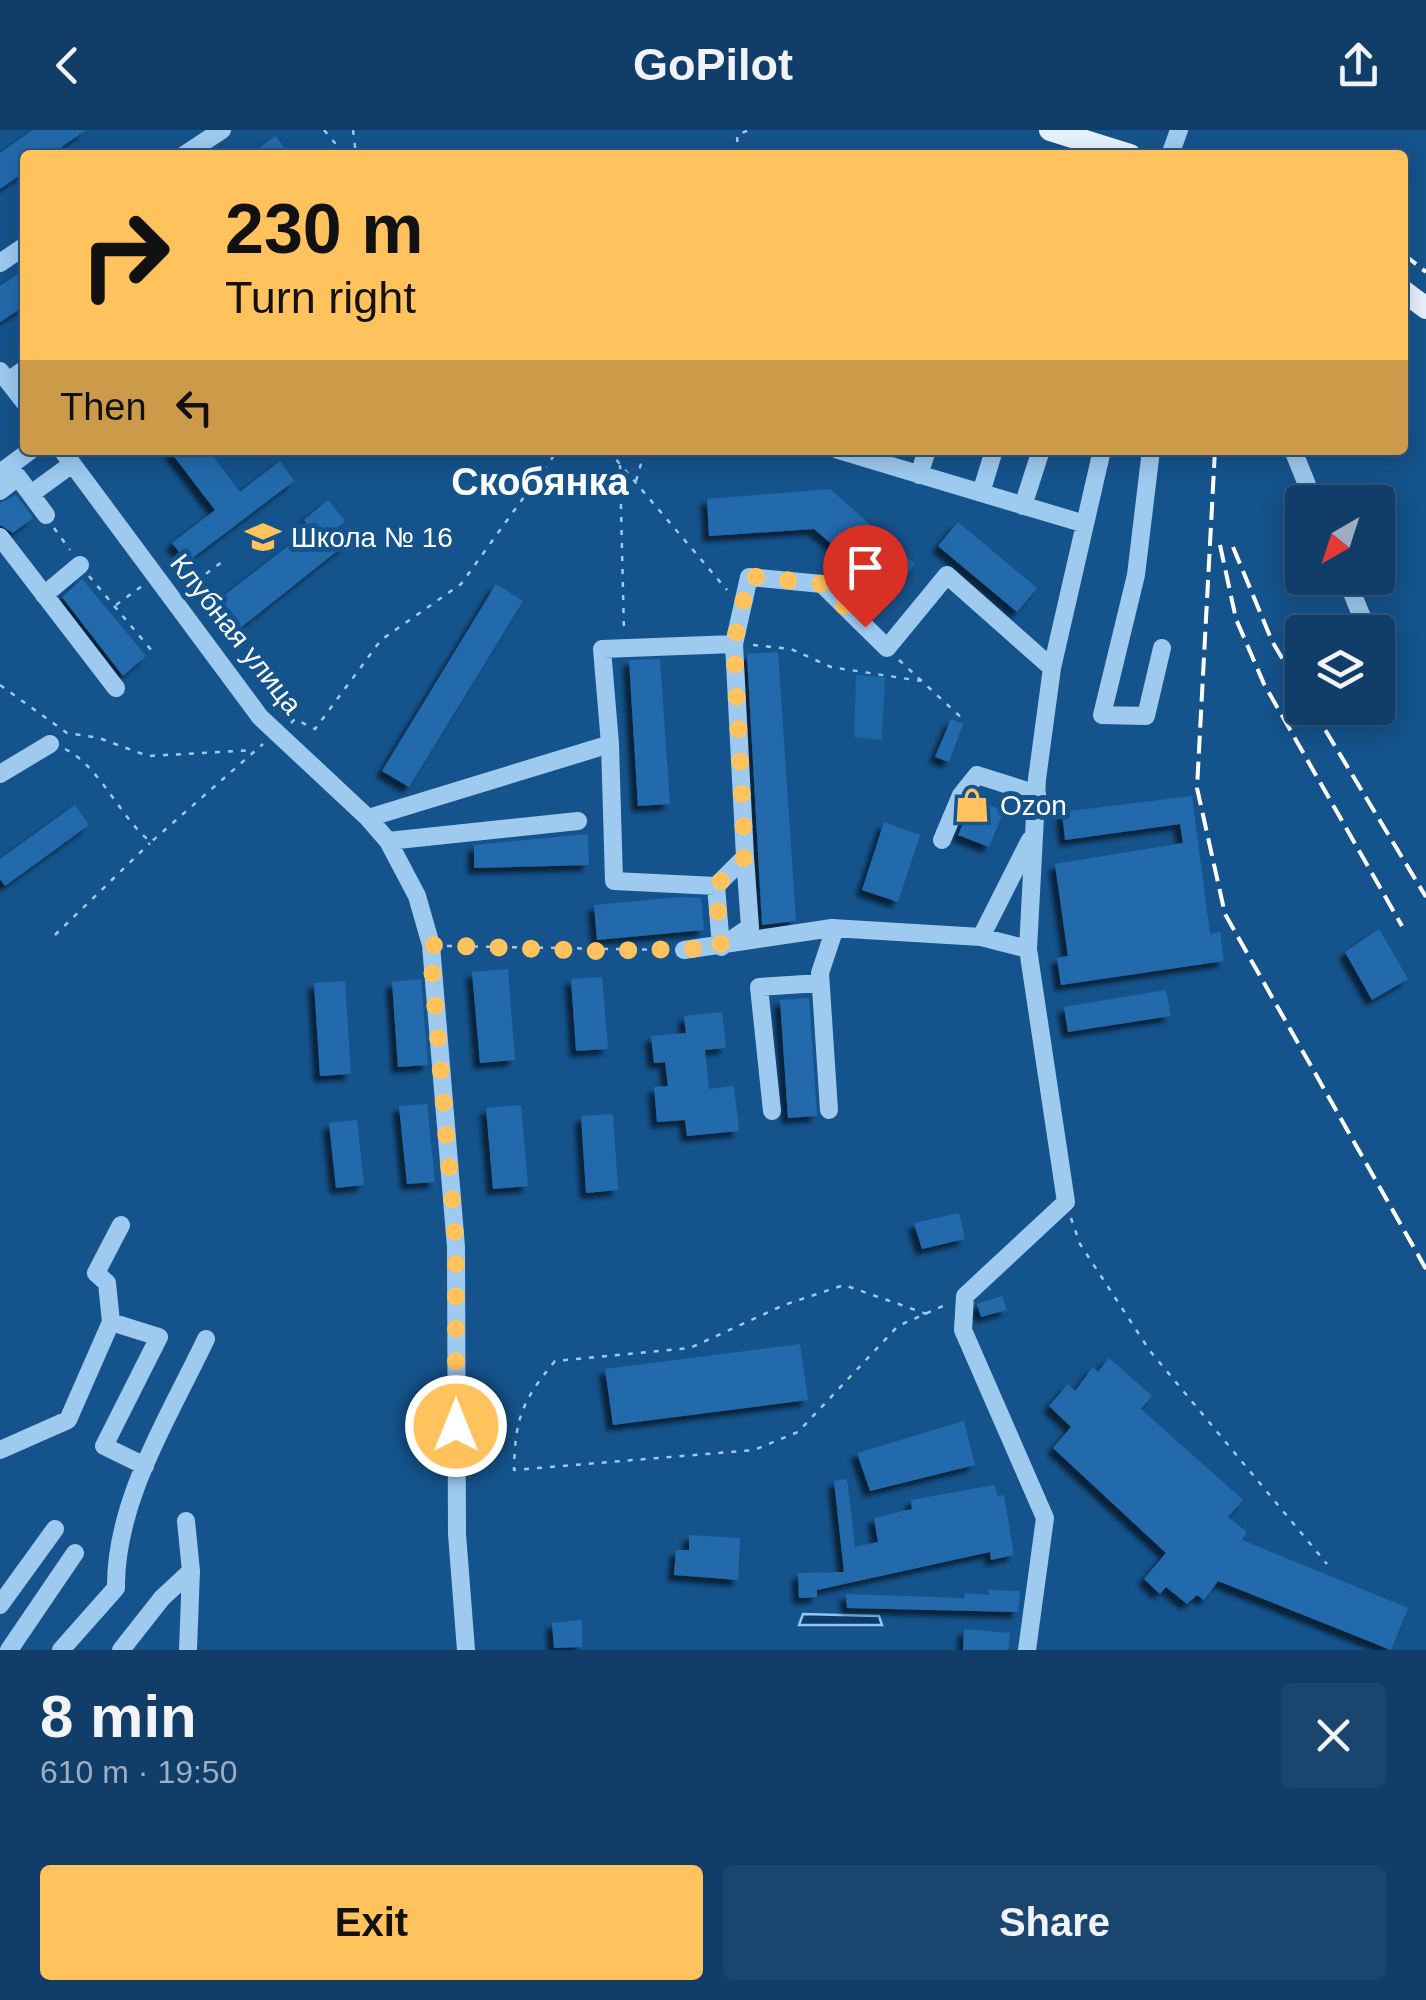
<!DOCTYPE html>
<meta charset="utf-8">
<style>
:root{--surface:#103e69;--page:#19456f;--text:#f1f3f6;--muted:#9caec0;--line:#30577d;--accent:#ffc25d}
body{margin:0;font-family:Helvetica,sans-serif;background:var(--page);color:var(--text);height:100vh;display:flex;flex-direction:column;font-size:38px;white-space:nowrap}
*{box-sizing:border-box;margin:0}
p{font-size:32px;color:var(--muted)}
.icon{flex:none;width:55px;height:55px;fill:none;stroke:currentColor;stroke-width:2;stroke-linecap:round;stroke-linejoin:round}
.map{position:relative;height:1520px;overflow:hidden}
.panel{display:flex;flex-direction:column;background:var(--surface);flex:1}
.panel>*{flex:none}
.top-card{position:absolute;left:20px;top:20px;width:1388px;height:305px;border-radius:10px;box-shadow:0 5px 25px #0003,0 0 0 2px var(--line);background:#ffc25d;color:#111;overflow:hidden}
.needle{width:65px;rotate:219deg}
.buttons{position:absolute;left:1285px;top:355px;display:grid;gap:20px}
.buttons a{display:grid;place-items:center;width:110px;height:110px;border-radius:10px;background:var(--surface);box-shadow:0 5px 25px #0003,0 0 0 2px var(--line);font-size:50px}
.pin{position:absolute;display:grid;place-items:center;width:85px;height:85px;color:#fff;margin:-102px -42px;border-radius:50% 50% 50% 0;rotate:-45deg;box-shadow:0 0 10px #0007}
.pin .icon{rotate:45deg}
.me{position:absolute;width:110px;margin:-55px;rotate:0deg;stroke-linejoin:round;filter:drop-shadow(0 0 8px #0008)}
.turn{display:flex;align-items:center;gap:35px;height:210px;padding:0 40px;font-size:45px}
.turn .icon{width:130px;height:130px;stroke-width:2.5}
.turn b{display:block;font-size:70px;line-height:85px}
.then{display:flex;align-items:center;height:95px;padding:0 40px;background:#0003;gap:20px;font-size:38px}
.round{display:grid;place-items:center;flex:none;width:105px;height:105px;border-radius:10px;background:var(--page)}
.summary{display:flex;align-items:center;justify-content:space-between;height:170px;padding:0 40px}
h1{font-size:60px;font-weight:700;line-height:75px}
.action{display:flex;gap:20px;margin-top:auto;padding:20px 40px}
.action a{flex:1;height:115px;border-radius:10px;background:var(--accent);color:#111;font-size:40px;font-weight:700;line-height:115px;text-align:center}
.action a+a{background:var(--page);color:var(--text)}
header{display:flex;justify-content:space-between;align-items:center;height:130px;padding:0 40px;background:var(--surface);font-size:45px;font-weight:700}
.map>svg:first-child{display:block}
.green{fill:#1d66a6}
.water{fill:#0d3c69;stroke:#90c6f3;stroke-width:2.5}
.building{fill:#236bab;filter:url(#shadow)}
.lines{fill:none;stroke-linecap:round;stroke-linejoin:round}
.path{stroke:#9ecaf0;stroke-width:2.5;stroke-dasharray:5 8;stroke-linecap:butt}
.minor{stroke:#9ecaf0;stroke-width:18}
.major{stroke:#e7f2ff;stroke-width:22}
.rail{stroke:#fff;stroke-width:4;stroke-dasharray:18 8;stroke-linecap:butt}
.route{stroke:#ffc25d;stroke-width:18;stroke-dasharray:0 32.4}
.labels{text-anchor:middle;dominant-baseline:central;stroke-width:10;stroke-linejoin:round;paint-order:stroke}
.poi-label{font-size:28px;fill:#fff;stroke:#15538c;text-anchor:start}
.street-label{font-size:28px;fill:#fff;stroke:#15538c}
.district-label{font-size:38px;font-weight:bold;fill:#fff;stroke:#15538c}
</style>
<header><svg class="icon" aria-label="back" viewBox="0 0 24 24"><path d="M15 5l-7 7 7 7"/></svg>GoPilot<svg class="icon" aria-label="share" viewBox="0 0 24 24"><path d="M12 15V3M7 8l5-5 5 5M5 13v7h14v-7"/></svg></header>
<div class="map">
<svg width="1426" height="1520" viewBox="0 0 1426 1520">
<defs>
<filter id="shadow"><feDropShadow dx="-6" dy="6" stdDeviation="2.5" flood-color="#0009"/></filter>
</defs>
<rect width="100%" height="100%" fill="#15538c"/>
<path class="green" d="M856 545 885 547 882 610 854 607Z"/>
<path class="water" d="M803 1484 879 1486 882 1495H799Z"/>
<path class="building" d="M33 0H86L50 25H25V42L0 59V23Z
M276 6 289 25H248Z
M25 139V176L0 192V156Z
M169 320H208L240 362 280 331 294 351 187 432 172 413 215 380Z
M830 359 915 434 891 465 814 399 709 406 707 369Z
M16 365 33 388 13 403 0 395V373Z
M328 370 345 391 335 400 346 414 239 499 217 471 310 399 304 390Z
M958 392 1037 458 1017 482 938 416Z
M82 449 146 526 123 546 62 467Z
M496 454 523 471 409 657 382 641Z
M778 522 796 791 762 795 747 524Z
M660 529 670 674 638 676 629 530Z
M951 589 963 594 949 632 935 627Z
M1192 666 1210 804 1220 802 1224 831 1061 855 1057 828 1068 826 1055 734 1183 713 1180 694 1065 710 1062 682Z
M974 669 1004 681 989 717 958 705Z
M75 675 89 695 5 756 0 749V729Z
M884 692 920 705 898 772 862 760Z
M588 704 589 735 474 738V715Z
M680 767 701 768 704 800 597 810 594 775Z
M1379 799 1408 849 1372 870 1345 822Z
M508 839 515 930 480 933 472 842Z
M602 847 608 919 576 921 571 849Z
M421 849 428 935 398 937 392 852Z
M345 851 351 944 320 946 314 853Z
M1166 860 1171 886 1068 902 1064 877Z
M809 868 817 986 788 988 780 870Z
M722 882 726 918 705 920 709 959 734 956 739 1001 687 1006 685 990 657 992 654 957 668 956 665 932 654 933 651 906 686 903 684 886Z
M427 974 435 1052 407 1054 399 976Z
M521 975 528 1056 493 1059 486 978Z
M613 984 618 1060 586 1063 581 986Z
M357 990 364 1055 336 1058 329 993Z
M959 1083 965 1109 922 1119 914 1093Z
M1002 1166 1007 1180 981 1187 977 1174Z
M800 1214 808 1270 613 1295 605 1239Z
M1109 1228 1152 1266 1141 1279 1243 1370 1228 1387 1247 1402 1242 1410 1408 1478 1391 1520 1218 1451 1204 1470 1197 1465 1187 1474 1166 1457 1160 1464 1144 1449 1166 1423 1053 1318 1071 1297 1049 1276 1068 1254 1075 1261 1093 1237 1098 1242Z
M964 1291 975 1335 870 1361 857 1323Z
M847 1349 855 1417 878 1412 874 1388 912 1379 911 1370 994 1355 998 1366 1004 1365 1014 1425 991 1430 990 1422 817 1460V1467L799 1468 798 1443 844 1442 834 1351Z
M689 1405 740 1408 738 1450 674 1445 676 1420H689Z
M988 1460 1020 1461 1018 1482 847 1478 846 1464 964 1468 965 1463 989 1465Z
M582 1490V1517L554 1518 552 1493Z
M964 1499 1010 1503 1008 1520H963Z"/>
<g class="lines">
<path class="path" d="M324 0 345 25
M353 0 356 25
M738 25 737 5 749 0
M608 320 727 460
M620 335 624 502
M636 351 645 320
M54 398 70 420
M89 446 153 522
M185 459 226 429
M116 475 142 456
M753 515 791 519 831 537 921 551
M899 530 965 591
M0 555 67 603 99 608 148 626 254 620
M291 593 295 589 315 599 381 510 461 454 558 320
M65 619C101 637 119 687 151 712L263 614
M55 805 150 713
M447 816 669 820
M1071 1088 1080 1114 1150 1221 1327 1434
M927 1184 844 1155 784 1175 690 1218 555 1231C522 1271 515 1288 514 1340L754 1320 798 1302 898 1196 950 1173"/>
<path class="minor" d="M184 25 222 0
M1170 25 1179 0
M0 133 25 116
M0 241 25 273
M8 251 25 239
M62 320 260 587 368 688 388 711 417 766 431 815 456 1117 457 1404 466 1520
M838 320 1085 394
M1151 320 1136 445 1102 585 1146 586 1162 518
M1293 320 1314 372
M0 343 31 320
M919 345 927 320
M0 361 18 347 46 385
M981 363 994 320
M31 364 72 334
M1023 376 1041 320
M0 407 116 558
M1346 448 1368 502
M44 465 80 435
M1378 524 1383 538
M0 644 50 614
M368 688 610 614
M942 710 961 665 977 645 1037 664
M388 711 578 691
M745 727 734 514 749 447 822 454 887 518 947 445 1052 538
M716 756 721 817
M981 807 1030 710
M721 817 750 797 745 727 716 756 614 751 610 614 602 519 734 514
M684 820 832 798 981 807 1028 819
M829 980 820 843 835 798
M772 981 759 857 820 853
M111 1192 159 1207 104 1316 145 1336
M0 1320 68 1290 111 1192 107 1153 96 1143 121 1095
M186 1391 191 1441 188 1520
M0 1475 55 1399
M9 1520 75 1423
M61 1520 116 1458C115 1371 169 1287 206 1209
M121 1520 162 1468 191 1441
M1027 1520 1045 1388 963 1200 965 1166 1066 1072 1028 819 1037 649 1052 538 1102 320"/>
<path class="major" d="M1050 0 1130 25
M1402 160 1426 178"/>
<path class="rail" d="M1402 123 1426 142
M1215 320 1197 658 1225 784 1426 1139
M1220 415 1236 489 1264 554 1402 796
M1233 417 1272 511 1302 562
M1312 578 1426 767"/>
</g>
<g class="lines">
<path class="route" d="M456 1296V1116L430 815 596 821 721 818 716 756 745 727 734 514 749 446 822 454 865 497"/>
</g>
<defs>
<symbol id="school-bare" viewBox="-9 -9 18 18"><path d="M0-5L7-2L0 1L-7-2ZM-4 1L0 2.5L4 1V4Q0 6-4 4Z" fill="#ffc25d" stroke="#15538c" stroke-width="2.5" paint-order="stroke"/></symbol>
<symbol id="shop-bare" viewBox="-9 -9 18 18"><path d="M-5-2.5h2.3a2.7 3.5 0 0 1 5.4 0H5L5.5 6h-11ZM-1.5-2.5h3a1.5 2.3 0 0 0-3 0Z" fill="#ffc25d" stroke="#15538c" stroke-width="2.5" paint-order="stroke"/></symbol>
</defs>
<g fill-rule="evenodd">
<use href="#school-bare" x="238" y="382" width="50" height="50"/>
<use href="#shop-bare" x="947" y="650" width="50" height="50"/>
</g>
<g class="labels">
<g class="poi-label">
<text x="291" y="407">Школа № 16</text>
<text x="1000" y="675">Ozon</text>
</g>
<g class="street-label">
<text transform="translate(236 504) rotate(52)">Клубная улица</text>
</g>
<g class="district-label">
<text x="540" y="352">Скобянка</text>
</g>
</g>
</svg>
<div class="buttons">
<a><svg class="needle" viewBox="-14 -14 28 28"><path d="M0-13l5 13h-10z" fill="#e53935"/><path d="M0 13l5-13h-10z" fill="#9caec0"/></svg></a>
<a><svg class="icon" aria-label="layers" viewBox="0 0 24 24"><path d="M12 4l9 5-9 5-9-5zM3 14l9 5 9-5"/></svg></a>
</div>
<div class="pin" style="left:865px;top:497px;background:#d93025"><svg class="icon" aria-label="arrive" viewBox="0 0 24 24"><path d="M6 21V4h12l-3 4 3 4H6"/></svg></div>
<svg class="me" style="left:456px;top:1296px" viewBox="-20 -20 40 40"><circle r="17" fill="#ffc25d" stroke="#fff" stroke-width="3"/><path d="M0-11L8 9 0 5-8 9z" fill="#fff"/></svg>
<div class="top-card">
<div class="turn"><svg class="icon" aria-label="right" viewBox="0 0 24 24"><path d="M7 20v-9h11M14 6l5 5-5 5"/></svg><div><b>230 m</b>Turn right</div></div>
<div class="then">Then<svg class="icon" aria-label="left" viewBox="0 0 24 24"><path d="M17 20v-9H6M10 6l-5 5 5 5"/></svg></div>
</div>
</div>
<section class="panel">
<div class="summary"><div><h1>8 min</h1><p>610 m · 19:50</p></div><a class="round"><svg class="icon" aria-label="close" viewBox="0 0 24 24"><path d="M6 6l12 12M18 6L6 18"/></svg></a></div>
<div class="action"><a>Exit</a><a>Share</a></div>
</section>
